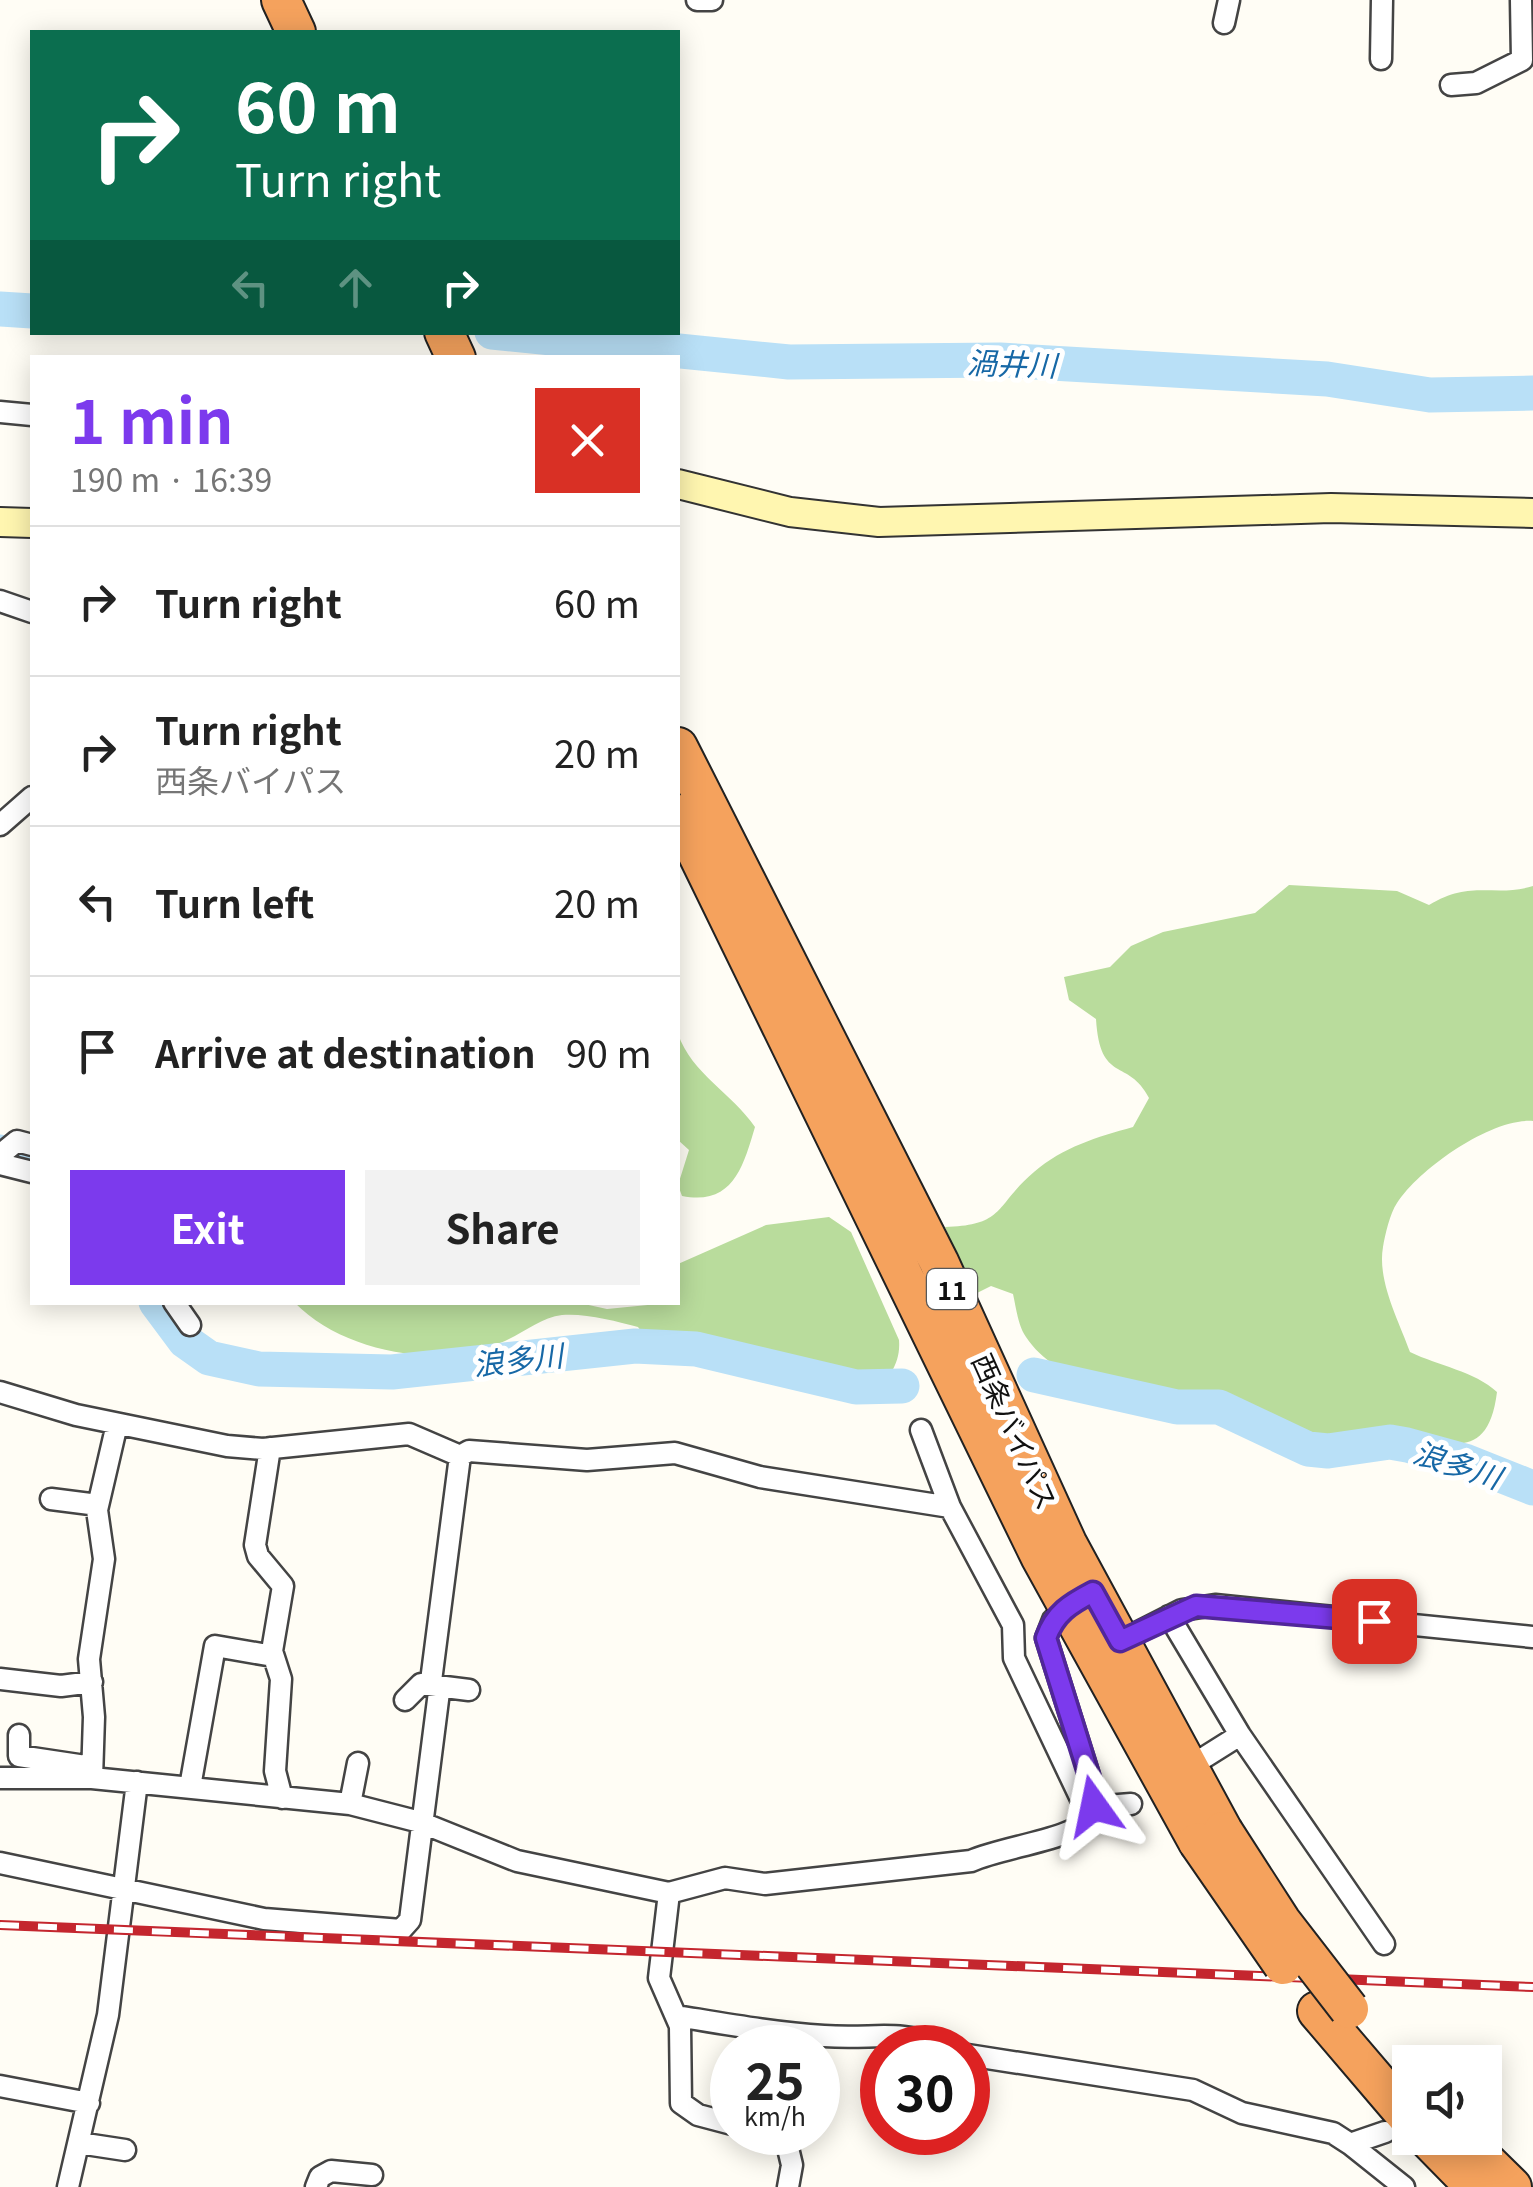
<!DOCTYPE html>
<meta charset="utf-8">
<style>
:root{--surface:#fff;--page:#f2f2f2;--text:#222;--muted:#767676;--line:#e0e0e0;--accent:#7c3aed}
body{margin:0;font-family:Georgia,"Noto Sans JP",serif;background:var(--page);color:var(--text);height:100vh;display:flex;flex-direction:column;font-size:38px;white-space:nowrap}
*{box-sizing:border-box;margin:0}
p{font-size:32px;color:var(--muted)}
.icon{flex:none;width:55px;height:55px;fill:none;stroke:currentColor;stroke-width:2;stroke-linecap:round;stroke-linejoin:round}
.map{position:relative;flex:1;overflow:hidden}
.details{position:absolute;left:30px;top:355px;width:650px;height:950px;display:flex;flex-direction:column;background:var(--surface);border-radius:0px;box-shadow:0 5px 25px #0003}
.details>*{flex:none}
.banner{position:absolute;left:30px;top:30px;width:650px;height:305px;border-radius:0px;box-shadow:0 5px 25px #0003;background:#0b6e4f;color:#fff;overflow:hidden}
.fabs{position:absolute;left:1392px;top:2045px;display:grid;gap:20px}
.fabs a{display:grid;place-items:center;width:110px;height:110px;border-radius:0px;background:var(--surface);box-shadow:0 5px 25px #0003;font-size:50px}
.speed{position:absolute;left:710px;top:2025px;display:flex;gap:20px;font-size:50px;font-weight:700;text-align:center}
.speed>*{display:grid;place-content:center;width:130px;height:130px;border-radius:50%;background:var(--surface);box-shadow:0 5px 25px #0003;line-height:1}
.speed small{font-size:25px;font-weight:400}
.speed .limit{border:15px solid #d22;background:#fff;color:#111}
.pin{position:absolute;display:grid;place-items:center;width:85px;height:85px;color:#fff;margin:-42px;border-radius:20px;box-shadow:0 5px 15px #0006}
.me{position:absolute;width:110px;margin:-55px;rotate:348deg;stroke-linejoin:round;filter:drop-shadow(0 0 8px #0008)}
.turn{display:flex;align-items:center;gap:35px;height:210px;padding:0 40px;font-size:45px}
.turn .icon{width:130px;height:130px;stroke-width:2.5}
.turn b{display:block;font-size:70px;line-height:85px}
.lanes{display:flex;align-items:center;height:95px;padding:0 40px;background:#0003;justify-content:center;gap:50px;direction:ltr}
.lanes .off{opacity:.35}
.round{display:grid;place-items:center;flex:none;width:105px;height:105px;border-radius:0px;background:var(--page)}
.overview{display:flex;align-items:center;justify-content:space-between;height:170px;padding:0 40px}
h1{font-size:60px;font-weight:700;line-height:75px;color:var(--accent)}
.cta{display:flex;gap:20px;margin-top:auto;padding:20px 40px}
.cta a{flex:1;height:115px;border-radius:0px;background:var(--accent);color:#fff;font-size:40px;font-weight:700;line-height:115px;text-align:center}
.cta a+a{background:var(--page);color:var(--text)}
ul{padding:0;list-style:none}
li{display:flex;align-items:center;gap:30px;height:150px;padding:0 40px;border-top:2px solid var(--line)}
li div{flex:1}
li b{display:block;font-size:38px}
li em{font-style:normal}
.map>svg:first-child{display:block}
.forest{fill:#b9dc9c}
.lines{fill:none;stroke-linecap:round;stroke-linejoin:round}
.river{stroke:#b9e0f7;stroke-width:35}
.street-casing{stroke:#444;stroke-width:25}
.secondary-casing{stroke:#333;stroke-width:32}
.highway-casing{stroke:#222;stroke-width:42}
.street{stroke:#fff;stroke-width:20}
.secondary{stroke:#fff6b0;stroke-width:28}
.highway{stroke:#f5a25d;stroke-width:38}
.rail-casing{stroke:#c4262e;stroke-width:10}
.rail{stroke:#fff;stroke-width:6;stroke-dasharray:19;stroke-linecap:butt}
.highway-bridge-casing{stroke:#222;stroke-width:42;stroke-linecap:butt}
.highway-bridge{stroke:#f5a25d;stroke-width:38}
.route-casing{stroke:#51269a;stroke-width:25}
.route{stroke:#7c3aed;stroke-width:18}
.labels{text-anchor:middle;dominant-baseline:central;stroke-width:10;stroke-linejoin:round;paint-order:stroke}
.shield{fill:#fff;stroke:#585858;stroke-width:2.5}
.shield-label{font-size:25px;font-weight:bold;fill:#111}
.street-label{font-size:28px;fill:#111;stroke:#fff}
.water-label{font-size:30px;font-style:italic;fill:#1768a6;stroke:#fff}
</style>
<div class="map">
<svg width="1533" height="2187" viewBox="0 0 1533 2187">
<rect width="100%" height="100%" fill="#fffdf5"/>
<path class="forest" d="M1289 885 1397 891 1429 905C1472 879 1495 898 1533 886V1121C1491 1118 1420 1168 1397 1203 1390 1213 1385 1235 1383 1247 1377 1281 1399 1321 1410 1352 1439 1366 1474 1371 1497 1392 1487 1473 1437 1435 1387 1432 1352 1430 1324 1451 1289 1435 1266 1425 1248 1406 1222 1400 1208 1396 1191 1401 1177 1399 1125 1392 1057 1384 1026 1337 1018 1326 1016 1307 1013 1294L991 1286 973 1295 945 1227C1006 1225 994 1206 1034 1172 1063 1147 1097 1137 1133 1127L1149 1098C1128 1057 1100 1085 1096 1019L1069 1000 1064 977 1110 967 1131 946 1163 932 1255 913Z
M678 1034C692 1074 732 1093 755 1127 743 1168 732 1206 682 1196L678 1185 689 1150 678 1140Z
M829 1217 851 1232 899 1340C901 1364 888 1379 873 1396L852 1398 699 1360 659 1356 638 1327C616 1321 585 1313 562 1315 542 1317 523 1333 505 1341 441 1370 344 1353 295 1303L575 1302 607 1309 678 1302V1264L766 1225Z"/>
<g class="lines">
<path class="river" d="M0 309 32 311
M492 332 789 362 1000 360 1327 379 1430 395 1533 393
M0 1152 32 1161
M156 1302 185 1341 209 1358 259 1369 392 1372 635 1346 696 1349 856 1387 902 1386
M1034 1375 1177 1407H1219L1308 1449 1328 1451 1390 1442 1407 1445 1465 1461 1533 1488"/>
<defs>
<path id="street" d="M697 0H712
M1224 23 1229 0
M1381 59 1382 0
M1451 85 1476 83 1522 60 1521 0
M0 412 32 415
M0 601 32 612
M0 825 32 797
M0 1155 17 1141 32 1145
M0 1164 32 1172
M174 1302 190 1325
M0 1392 76 1415 227 1446 263 1449 409 1434 460 1456 469 1451 587 1460 675 1453 760 1477 950 1507
M921 1430 950 1507 1013 1625 1014 1658 1081 1799 1094 1807 1131 1804
M270 1448 255 1545 258 1556 283 1586 272 1651 281 1679 275 1771 282 1798
M51 1499 98 1505
M1169 1616 1240 1735 1384 1944
M1115 1644 1182 1610 1215 1605 1533 1637
M0 1679 61 1686 92 1682
M405 1700 421 1684 469 1690
M19 1735V1756L92 1767
M1205 1757 1240 1735
M0 1778H92L350 1804 420 1822 517 1861 669 1893 725 1878 765 1884 971 1861C1005 1846 1073 1840 1094 1816L1092 1785 1046 1638 1053 1620 1075 1602
M92 1778 94 1717 89 1659 104 1559 97 1510 117 1424
M190 1787 215 1646 273 1656
M350 1804 358 1763
M0 1863 264 1919 401 1930 410 1920 439 1692 431 1681 460 1456
M669 1893 659 1978 680 2026 681 2103 698 2115 732 2124
M677 2016C726 2024 775 2033 824 2036 877 2040 893 2028 947 2048
M968 2055 1193 2090 1242 2113 1333 2133 1350 2144
M0 2086 89 2103
M766 2132 787 2144 792 2165 788 2187
M1385 2132 1350 2144 1404 2187
M79 2143 125 2150
M68 2187 108 2015 137 1782
M316 2187 320 2177 331 2171 372 2175"/>
<path id="secondary" d="M678 484 790 512 879 522 1331 508 1533 513
M0 522 32 523"/>
<path id="highway" d="M281 0 296 32
M444 332 456 358
M678 747 939 1262 1067 1543 1223 1831
M678 814 1040 1556 1198 1842
M1317 2011 1410 2120
M1427 2138 1475 2187
M1462 2138 1512 2187"/>
</defs>
<use href="#street" class="street-casing"/>
<use href="#secondary" class="secondary-casing"/>
<use href="#highway" class="highway-casing"/>
<use href="#street" class="street"/>
<use href="#secondary" class="secondary"/>
<use href="#highway" class="highway"/>
<defs>
<path id="rail" d="M0 1925 1533 1987"/>
</defs>
<use href="#rail" class="rail-casing"/>
<use href="#rail" class="rail"/>
<defs>
<path id="highway-bridge" d="M1223 1831 1281 1921 1349 2009
M1198 1842 1283 1965"/>
</defs>
<use href="#highway-bridge" class="highway-bridge-casing"/>
<use href="#highway-bridge" class="highway-bridge"/>
</g>
<g class="lines">
<defs>
<path id="route" d="M1094 1806 1092 1785 1046 1638C1055 1613 1070 1604 1093 1592L1120 1641 1196 1606 1374 1621"/>
</defs>
<use href="#route" class="route-casing"/>
<use href="#route" class="route"/>
</g>
<g class="labels">
<rect class="shield" x="927" y="1269" width="50" height="40" rx="8"/>
<g class="shield-label">
<text x="952" y="1289">11</text>
</g>
<g class="street-label">
<text transform="translate(1016 1431) rotate(66)">西条バイパス</text>
</g>
<g class="water-label">
<text transform="translate(1012 362) rotate(2)">渦井川</text>
<text transform="translate(518 1358) rotate(-6)">浪多川</text>
<text transform="translate(1458 1463) rotate(18)">浪多川</text>
</g>
</g>
</svg>
<div class="fabs">
<a><svg class="icon" aria-label="sound" viewBox="0 0 24 24"><path d="M4 9h4l5-4v14l-5-4H4zM17 9q2 3 0 6"/></svg></a>
</div>
<div class="speed"><div>25<small>km/h</small></div><div class="limit">30</div></div>
<div class="pin" style="left:1374px;top:1621px;background:#d93025"><svg class="icon" aria-label="arrive" viewBox="0 0 24 24"><path d="M6 21V4h12l-3 4 3 4H6"/></svg></div>
<svg class="me" style="left:1094px;top:1806px" viewBox="-20 -20 40 40"><path d="M0-17L14 15 0 8-14 15z" fill="#7c3aed" stroke="#fff" stroke-width="4"/></svg>
<div class="banner">
<div class="turn"><svg class="icon" aria-label="right" viewBox="0 0 24 24"><path d="M7 20v-9h11M14 6l5 5-5 5"/></svg><div><b>60 m</b>Turn right</div></div>
<div class="lanes"><svg class="icon off" aria-label="left" viewBox="0 0 24 24"><path d="M17 20v-9H6M10 6l-5 5 5 5"/></svg><svg class="icon off" aria-label="ahead" viewBox="0 0 24 24"><path d="M12 20V5M6 11l6-6 6 6"/></svg><svg class="icon" aria-label="right" viewBox="0 0 24 24"><path d="M7 20v-9h11M14 6l5 5-5 5"/></svg></div>
</div>
<section class="details">
<div class="overview"><div><h1>1 min</h1><p>190 m · 16:39</p></div><a class="round" style="background:#d93025;color:#fff"><svg class="icon" aria-label="close" viewBox="0 0 24 24"><path d="M6 6l12 12M18 6L6 18"/></svg></a></div>
<ul>
<li><svg class="icon" aria-label="right" viewBox="0 0 24 24"><path d="M7 20v-9h11M14 6l5 5-5 5"/></svg><div><b>Turn right</b></div><em>60 m</em></li>
<li><svg class="icon" aria-label="right" viewBox="0 0 24 24"><path d="M7 20v-9h11M14 6l5 5-5 5"/></svg><div><b>Turn right</b><p>西条バイパス</p></div><em>20 m</em></li>
<li><svg class="icon" aria-label="left" viewBox="0 0 24 24"><path d="M17 20v-9H6M10 6l-5 5 5 5"/></svg><div><b>Turn left</b></div><em>20 m</em></li>
<li><svg class="icon" aria-label="arrive" viewBox="0 0 24 24"><path d="M6 21V4h12l-3 4 3 4H6"/></svg><div><b>Arrive at destination</b></div><em>90 m</em></li>
</ul>
<div class="cta"><a>Exit</a><a>Share</a></div>
</section>
</div>
